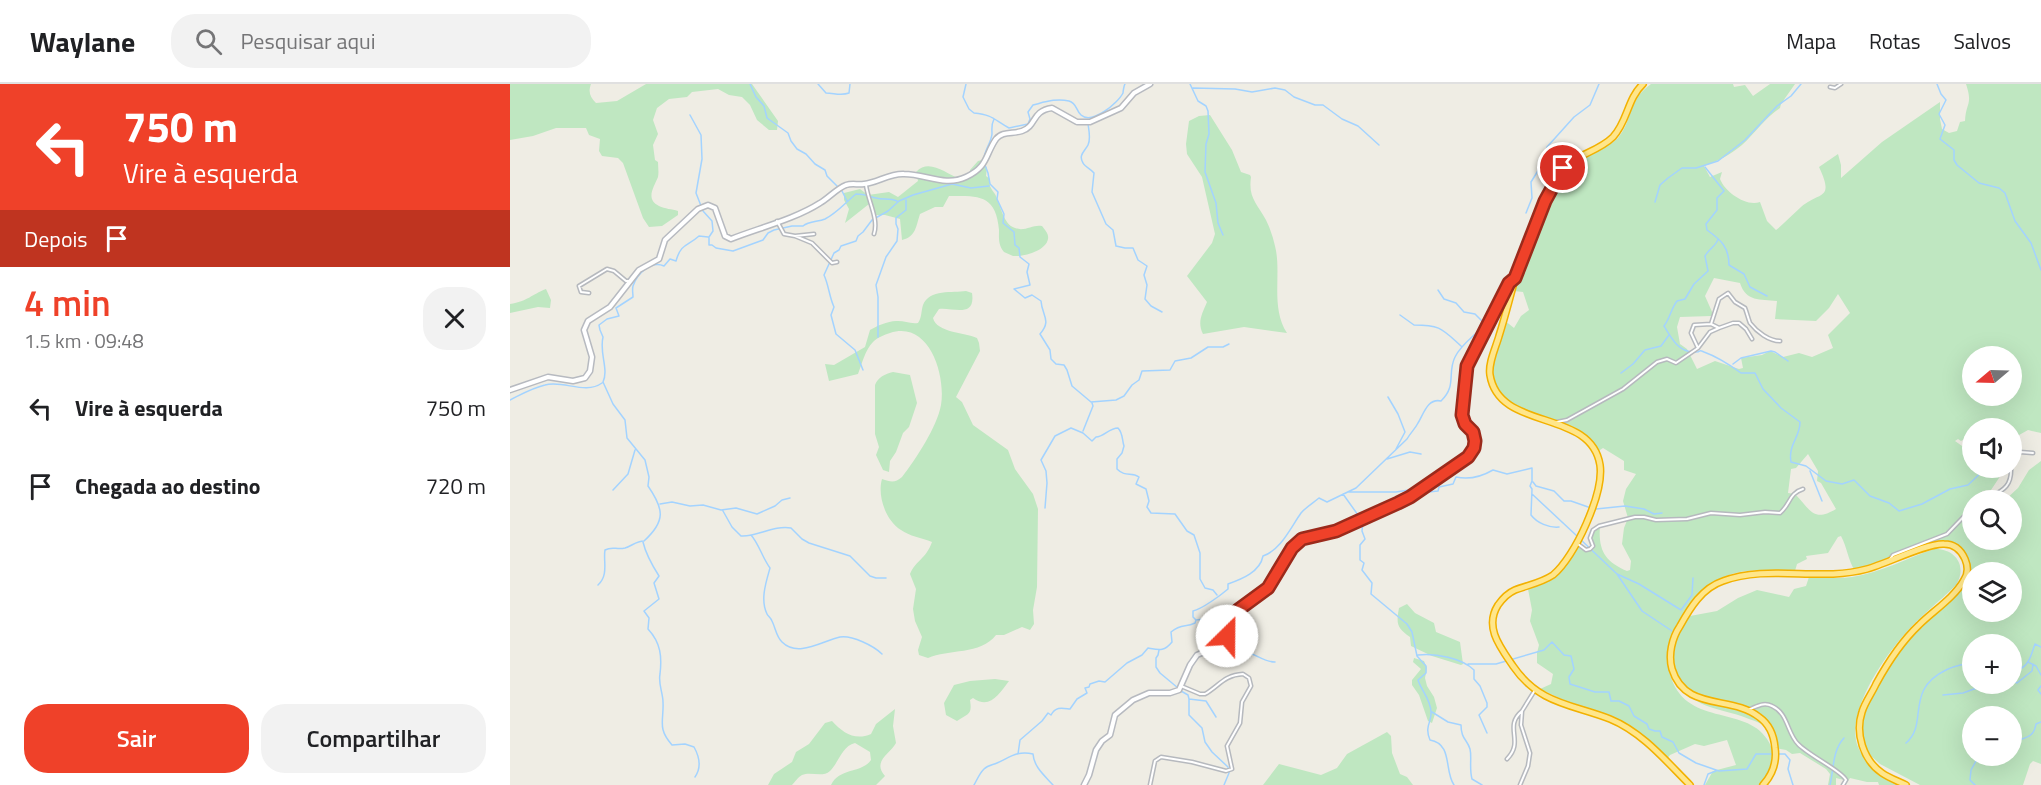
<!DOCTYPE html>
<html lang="pt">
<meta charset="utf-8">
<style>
:root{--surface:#fff;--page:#f2f2f2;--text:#202124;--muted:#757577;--line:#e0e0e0;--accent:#ef4129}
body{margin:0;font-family:"Titillium Web",sans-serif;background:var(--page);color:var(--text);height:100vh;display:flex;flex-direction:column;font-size:22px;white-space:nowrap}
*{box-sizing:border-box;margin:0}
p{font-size:20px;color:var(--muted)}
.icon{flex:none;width:33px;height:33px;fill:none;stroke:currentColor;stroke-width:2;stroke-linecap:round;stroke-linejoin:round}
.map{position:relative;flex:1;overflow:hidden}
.panel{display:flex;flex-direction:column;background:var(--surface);width:510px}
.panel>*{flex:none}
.hud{background:#ef4129;color:#fff;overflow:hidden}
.needle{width:39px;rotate:251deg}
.tools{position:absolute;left:1452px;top:262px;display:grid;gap:12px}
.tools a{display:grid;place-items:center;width:60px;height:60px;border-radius:50%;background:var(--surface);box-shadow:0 6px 24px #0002;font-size:30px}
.pin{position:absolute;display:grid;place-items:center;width:51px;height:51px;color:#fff;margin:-26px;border:3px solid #fff;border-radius:50%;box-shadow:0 2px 6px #0007}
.me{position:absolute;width:66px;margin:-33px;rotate:23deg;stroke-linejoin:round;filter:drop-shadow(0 0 4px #0008)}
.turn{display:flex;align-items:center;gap:21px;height:126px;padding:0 24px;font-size:27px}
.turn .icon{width:78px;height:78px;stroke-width:2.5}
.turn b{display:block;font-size:42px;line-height:51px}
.then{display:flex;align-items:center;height:57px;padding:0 24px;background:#0003;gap:12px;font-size:22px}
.round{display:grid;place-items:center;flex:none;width:63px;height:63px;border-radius:24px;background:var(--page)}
.head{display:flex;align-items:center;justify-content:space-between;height:102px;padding:0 24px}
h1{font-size:36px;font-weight:600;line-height:45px;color:var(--accent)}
.action{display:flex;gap:12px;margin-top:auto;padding:12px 24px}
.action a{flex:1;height:69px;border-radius:24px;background:var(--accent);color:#fff;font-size:24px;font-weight:600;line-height:69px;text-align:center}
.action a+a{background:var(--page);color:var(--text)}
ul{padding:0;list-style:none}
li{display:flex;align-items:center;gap:18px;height:78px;padding:0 24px}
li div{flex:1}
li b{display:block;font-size:22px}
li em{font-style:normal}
header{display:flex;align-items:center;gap:36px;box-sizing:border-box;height:84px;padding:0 30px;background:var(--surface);border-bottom:2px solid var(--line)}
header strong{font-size:28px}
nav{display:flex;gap:33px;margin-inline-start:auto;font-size:21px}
.search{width:420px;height:54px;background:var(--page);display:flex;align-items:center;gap:15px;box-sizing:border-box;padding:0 21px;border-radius:24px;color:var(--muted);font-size:22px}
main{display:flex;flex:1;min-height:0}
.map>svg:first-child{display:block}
.green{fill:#bfe7c1;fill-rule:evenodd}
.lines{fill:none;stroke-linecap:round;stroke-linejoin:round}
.stream{stroke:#a3d3ff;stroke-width:1.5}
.street-casing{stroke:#b6b9be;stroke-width:5}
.secondary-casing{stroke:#b7bac0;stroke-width:7}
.highway-casing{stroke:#f2b100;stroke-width:8}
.street{stroke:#fff;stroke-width:2}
.secondary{stroke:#fff;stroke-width:4}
.highway{stroke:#ffe68a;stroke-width:5}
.route-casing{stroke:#9b2a1b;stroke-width:15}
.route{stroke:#ef4129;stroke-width:10}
</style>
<header>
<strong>Waylane</strong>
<div class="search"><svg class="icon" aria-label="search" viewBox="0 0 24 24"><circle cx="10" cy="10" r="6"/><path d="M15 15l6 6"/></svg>Pesquisar aqui</div>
<nav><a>Mapa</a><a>Rotas</a><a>Salvos</a></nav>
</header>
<main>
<section class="panel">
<div class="hud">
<div class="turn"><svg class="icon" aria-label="left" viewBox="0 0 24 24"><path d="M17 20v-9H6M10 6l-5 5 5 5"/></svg><div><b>750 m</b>Vire à esquerda</div></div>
<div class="then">Depois<svg class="icon" aria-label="arrive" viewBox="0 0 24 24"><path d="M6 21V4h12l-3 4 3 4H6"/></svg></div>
</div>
<div class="head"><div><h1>4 min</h1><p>1.5 km · 09:48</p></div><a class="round"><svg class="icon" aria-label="close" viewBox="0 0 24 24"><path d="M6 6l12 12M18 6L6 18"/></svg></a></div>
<ul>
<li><svg class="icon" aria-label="left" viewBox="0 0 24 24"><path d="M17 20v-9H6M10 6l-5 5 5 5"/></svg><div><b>Vire à esquerda</b></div><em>750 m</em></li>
<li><svg class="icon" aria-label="arrive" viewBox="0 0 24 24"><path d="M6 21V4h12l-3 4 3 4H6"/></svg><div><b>Chegada ao destino</b></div><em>720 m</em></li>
</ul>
<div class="action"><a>Sair</a><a>Compartilhar</a></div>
</section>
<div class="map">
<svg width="1531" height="701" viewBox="0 0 1531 701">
<rect width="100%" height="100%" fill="#efede4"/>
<path class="green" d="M0 0H81C78 8 80 13 86 19L107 17 136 0H242L268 37 267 46H259L247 36 240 21 232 13 219 11 208 5 182 8 177 13 159 15 147 24 143 36 148 50 143 61 145 76 148 78C148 83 149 88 148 93 144 103 135 115 149 122 155 125 162 125 168 127V131L152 142 139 143 133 134 113 79 108 74 92 72 89 67 90 55 79 51 76 44H46L23 52 0 56Z
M1141 0H1223L1224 3 1235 1 1243 12 1260 0H1285L1271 20 1270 24C1255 34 1245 49 1232 61 1220 71 1208 77 1194 82L1200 93 1212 88 1210 95C1215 108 1236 123 1250 118L1257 137 1266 146C1275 139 1283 130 1291 123 1309 107 1325 117 1309 83L1328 70 1331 81V94L1372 58 1430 18V35L1432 45 1439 49 1447 47 1450 38 1455 37C1456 18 1463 21 1456 0H1531V349L1518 346 1502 355V345H1462V358L1456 354 1451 357 1448 355 1445 357 1462 369V384H1492L1489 394 1481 406 1472 407 1475 414 1473 417H1462V456H1502V417H1494L1508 404 1519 386 1531 377V680L1523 677 1520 680 1513 701H1410L1370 680 1360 671 1353 658 1351 649 1352 629 1383 572 1458 491 1455 473C1444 464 1437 458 1421 458L1345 487C1338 476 1337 463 1331 452L1328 453 1318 469 1296 472 1297 475 1287 480 1285 487C1237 486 1212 480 1181 524 1166 545 1152 562 1160 590 1174 643 1235 621 1257 655 1268 671 1261 687 1251 701H1195L1203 687 1226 681 1217 656 1194 662 1185 660 1160 671 1156 676 1127 650 1030 605 1041 600 1043 590 1027 579V569L1029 561 1020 537 1022 526 1018 505 1033 499 1067 461 1074 465 1080 464V450L1090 442C1088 466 1095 478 1117 487L1120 486 1121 477 1112 460 1114 444 1118 434 1113 417 1116 405 1126 390 1114 386V377L1093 364 1087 368C1084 362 1082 357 1077 352 1049 328 983 337 983 287 983 270 990 252 994 236L1004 244 1011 232 1019 226 1013 208 1004 207C1015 173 1036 108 1060 83 1074 70 1094 67 1108 54 1124 34 1117 17 1141 0ZM1204 194 1230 199C1236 218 1250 215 1267 217L1265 235 1306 237 1319 224 1328 210 1340 229 1318 251 1323 264 1302 273 1289 269 1273 273 1260 267 1252 271 1231 274 1233 284 1229 285 1205 277 1187 285 1177 265 1170 260 1167 243 1170 233 1201 232 1203 230 1195 212ZM1462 273H1502V312H1462ZM1298 370 1308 387 1307 397 1311 399 1326 425C1303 439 1300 425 1285 410L1278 409 1281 385 1286 384ZM1462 489H1502V528H1462ZM1462 561H1502V600H1462ZM1462 633H1502V672H1462Z
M700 31 722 66 731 88 740 91 741 93C738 114 747 119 756 136 760 144 763 153 765 162 772 189 760 223 777 249L734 243 693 250C687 238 692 230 697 218L677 192 702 159 705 150 692 93 677 70 676 60 679 37 689 32Z
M472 76 477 84 476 92 480 95C480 99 479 101 481 104 482 107 485 109 486 112 491 122 493 140 505 144 515 148 523 140 532 142 535 146 539 150 538 155 536 167 513 173 503 172 500 171 497 169 494 168 488 161 489 154 489 146 486 110 468 112 439 112L433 123H425L410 130C406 142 406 153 392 156L390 135 375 131H366L359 120 335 139 339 125 334 116V109L350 105 358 111 379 108 388 113 408 97 406 88C419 74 435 89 450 95L460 93V86L468 77Z
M36 205 41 216 40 224 28 223 0 229V220C18 217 21 211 36 205Z
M456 207 462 209C466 235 442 223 429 225L423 234C427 249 454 248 467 254L469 259 470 267 446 313 452 318 463 341 498 366 505 385 523 410 528 425 527 503 523 526 524 540 520 546 512 543 494 551H486C471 571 438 565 418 574L409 571 408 566 412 553 405 537 403 525 406 505 400 490C406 476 416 475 422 458 412 454 399 452 391 446 376 437 367 412 372 395 381 398 385 399 392 393 406 375 427 343 431 321 436 291 419 236 380 249 374 251 368 253 363 258 355 266 352 280 348 290L319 297 315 280 324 281 355 263 360 246C366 242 380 236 388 237 395 237 400 240 408 239 412 233 411 227 413 221 419 205 443 209 456 207Z
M383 288 400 291 407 319 399 343 393 349 386 368 380 377 379 388 373 386 366 371 369 363 365 350V301C368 293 375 290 383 288Z
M1424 465C1445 464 1458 482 1446 501 1429 518 1409 533 1393 552 1372 576 1335 630 1348 663 1356 683 1381 693 1399 701H1369L1368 698H1357L1340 694 1338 697 1326 694V701H1318L1320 690 1316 685 1290 669 1282 670 1276 666 1266 664C1264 657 1261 649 1255 643 1251 639 1245 637 1239 635 1205 621 1181 628 1165 588 1157 567 1168 548 1180 532L1207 527 1228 514 1247 506 1279 513 1284 505 1296 502 1299 493C1313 493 1328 495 1342 493 1369 489 1398 474 1424 465Z
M897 520 905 529 924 539 926 548 950 558 953 580 951 581 922 572 901 562 900 553C887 544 886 540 889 524Z
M904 574 914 577 917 584 915 594 917 602 924 613 927 624 922 639 918 637 909 611 902 601V596L911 585 903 578Z
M485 595 499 597C489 610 480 626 463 614L460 616C462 630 460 629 447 637L436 631 434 619 444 601 460 597Z
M385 625 383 642 386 659C380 670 362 677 375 692L366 701H321C330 683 351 690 361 676L360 668 345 659C332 662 329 678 320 687 312 694 301 687 292 691 288 693 285 698 282 701H258L264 690 282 678 286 668 299 660 315 639 322 637C333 649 345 657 361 650L366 640Z
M877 648 881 652 882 669 890 690 897 693 903 701H753L769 680 811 691 827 684 837 670Z"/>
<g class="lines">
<path class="stream" d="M240 0 246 13 254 22 257 34 278 49 281 57 287 65 296 70 305 80 315 86 317 92 332 107 337 117
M308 0 316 9C324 9 331 12 339 9L340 0
M456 0 453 13 459 25 464 29C483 31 483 35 499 44L518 40 520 35 518 28 523 21C535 18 546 14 559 17 567 19 566 27 571 31 582 41 608 19 613 9 613 8 614 1 615 0
M680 0 688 17 696 22 698 27 699 50 696 60 695 88 706 119 708 139 713 151
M1427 0 1431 10 1436 16 1429 30 1435 41 1430 55 1444 66V76L1447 81 1469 99 1489 104 1495 109 1505 137 1521 159 1531 186
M683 4 725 5 742 8 765 4 775 6 784 13 805 21H813L832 35 848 42 869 61
M180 31 191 51 192 75 186 109 193 127 202 137 203 147 199 153
M578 40C579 47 581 55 578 61 575 67 568 71 573 79 575 83 581 85 584 89L582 108 596 140 603 146 606 162 615 164H623L628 176 637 182 634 191 637 201 635 215 641 222 652 228
M474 74C475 65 481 59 482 50 482 44 481 41 484 35
M475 81 478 89 480 100 488 108 487 115 494 130 493 139 504 148 505 161 509 164 510 173 519 180 517 188 520 201 504 205 515 214 522 211 531 217C532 232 542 236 530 250L540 266 541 275 546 280 554 281 557 286 562 302 581 318 606 316 614 312 622 301 629 296 632 287 660 286 665 277 681 274 698 263H713L719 260
M1195 83 1214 107 1207 114V126L1196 140 1197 146C1211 156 1219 163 1219 181L1234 190 1240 203 1257 212
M1145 118 1150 101 1158 94 1172 84H1186L1208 77 1235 56 1267 22 1281 12 1291 0
M1016 129 1022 114 1021 98 1034 77 1037 63 1064 33 1080 21 1089 0
M199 154V161H202L206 164 223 167 253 156 258 149 264 146 282 142H293C299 137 308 138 315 135 327 129 336 118 346 110 354 110 358 112 366 114 373 116 380 114 387 117
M1208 155C1207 161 1198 166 1195 172L1198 187 1184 200 1175 215 1167 217C1161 225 1160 234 1154 242 1161 254 1169 269 1185 268 1193 268 1187 265 1194 268 1208 273 1220 281 1231 289H1245L1253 305 1271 324 1290 338C1290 354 1278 360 1281 378L1296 382 1316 397 1332 400 1344 396 1360 412 1379 419 1389 427 1412 420 1440 405 1458 401 1476 384
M890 231 904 241C931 241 932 245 951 262
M368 253V213L366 201 376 173 387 157 388 145 386 140V134L396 126V116
M1223 280 1231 274 1261 267 1265 268 1278 277
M353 286 345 266 326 250 321 231 324 223C319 212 319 202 314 191L324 169 329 166 331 162 346 157 348 152 353 148 362 136 378 127 389 117 403 111 442 100 461 104 479 102
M1111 289 1123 280 1135 266 1151 262 1159 251
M878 313 888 330 895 348 886 365
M0 316C12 310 22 304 35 301 54 296 75 311 92 299
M573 347 583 322 582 319
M877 375 900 368 911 370
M1300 387 1312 417
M1023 398 1026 402 1044 407 1054 417H1061L1081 424
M103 406 118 390 125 366
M839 408H886L899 406 904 408
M909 409 928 407 929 403 943 400 946 393C960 396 971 393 983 386L997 390 1022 384V397L1020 402 1022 405 1021 431C1027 439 1039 444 1049 443
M833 410 853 438 852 447 855 455 850 461V476L854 479 852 486 862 499 861 510 897 540 902 548 907 572 916 582V589L908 596C911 606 921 616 921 628 922 638 914 642 920 656 943 660 934 687 944 701
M1022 410 1067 452
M150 420 162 418 180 422 193 421 211 426 226 424 247 430 265 422 272 416 280 414
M535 424 537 399 536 387 531 376 545 352 561 344 573 349 582 357 586 353C594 353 599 344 608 344 613 349 612 356 614 362L612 369 607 375V385C616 394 621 387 629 393L626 400 636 405 639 417 637 423 641 429 665 430 677 447 684 451 690 469V495L695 504 703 506 707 511
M1086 425 1115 422 1134 425 1144 430 1152 429
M213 427 222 443 231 452C248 453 263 441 281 444L292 455 299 459 340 472 360 492 366 494H376
M241 451C249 460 252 473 260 484 256 498 250 516 257 530 258 532 261 534 262 537 266 545 266 552 272 558 288 574 312 557 330 553 342 551 364 562 372 570
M1070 455 1107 490 1132 527 1162 547
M133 458C136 471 142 481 149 492L144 499 149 515 134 527 139 534 138 545C151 559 152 573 150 590 148 600 153 609 153 618 154 637 147 644 162 661L175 660 184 663C189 672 192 683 185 693
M1107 490 1129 500 1171 526 1182 511 1183 494
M88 501C99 491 93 477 95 466 102 462 107 466 115 464 122 462 126 457 134 457 156 437 154 425 138 402L139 393 135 376 117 354 115 336 103 320 93 298C99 285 89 269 93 253L90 246 89 241 97 235 109 232 106 224 123 213C123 209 122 206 123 202 127 190 141 176 154 182L160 175 166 177C171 159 178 162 189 152L198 153
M686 536 683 533V527C692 525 711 511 718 505V500C732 495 750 488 753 472 771 466 781 443 791 429 796 423 803 419 809 414L817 418 846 404 897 355C901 348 905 345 908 339 914 329 918 314 931 317 947 302 937 289 945 273 951 260 966 251 975 240L965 230 954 228 946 219 934 215 928 206
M717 555C722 561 728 562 733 568 745 568 752 578 765 578
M649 566 648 571 646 574V583L650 589 668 604
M908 571C925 569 952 574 964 586V595L970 602 977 619V623L969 631 977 649
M1518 578 1526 582 1531 591
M958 580H986L1034 566 1042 558 1054 571 1061 572 1064 585 1059 593 1060 600 1085 608H1099L1101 617H1109L1119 622 1124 632 1137 640 1139 645 1145 647H1150L1152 653 1163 658 1169 669 1186 679 1209 687 1237 685 1246 670H1275L1280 676 1278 685 1283 701
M1502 583 1504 584 1507 581 1512 584C1520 579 1522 568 1525 560L1531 563
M1502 596 1507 599 1522 587 1523 580
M1531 602 1528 606 1531 610
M671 607 678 611 679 615 696 617 706 633
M1433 611 1453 609 1478 600H1489
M679 615V631L692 644 695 658 702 668 718 683 719 689 714 701
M922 628 938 638 951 641C951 655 957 655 960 665 962 673 959 684 962 695L972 701
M1396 659C1419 640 1394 606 1436 586 1444 582 1453 579 1462 581
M1502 659C1513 653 1524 655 1526 640L1531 638
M508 670 510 656 532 637 538 629 541 631C546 622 552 624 560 625L567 615 577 609 575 604 579 603 580 600 589 597 595 598 617 579 632 571 638 564C649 566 654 568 662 558L661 548C672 539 675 544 685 539L686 536C708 532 700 543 714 552
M464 701C467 696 469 690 474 685 478 681 482 681 487 679 499 674 507 666 523 670 524 683 534 691 543 701
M1194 701 1198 690 1206 687
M1320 701C1324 685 1322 667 1334 654
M1465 701 1460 696 1461 686 1466 677 1470 676 1473 672"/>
<defs>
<path id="street" d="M1320 3 1325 4 1331 0
M356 101C358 117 369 135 364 150
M267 137 274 150 285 152 304 150
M285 152 302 159 322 179 327 178
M79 209 71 208 69 202 97 185 104 187 116 197H121
M1201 240 1209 215 1218 209 1225 218 1235 224C1237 229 1238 234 1240 239 1247 248 1259 257 1270 257
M1188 264 1200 248 1209 244
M1047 338 1057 336 1113 305 1147 278 1157 275 1166 279 1188 264 1181 249 1184 241 1201 240 1209 244 1223 239H1229L1236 245 1242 255
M1502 373 1510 368 1523 369
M1474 417C1490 407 1502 405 1501 384
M1068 460 1076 466 1080 465 1083 462 1080 454 1083 446 1089 442 1125 433H1134L1146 436 1177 435 1201 429 1230 431 1255 428 1270 429C1280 421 1279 409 1293 405
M1380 475 1383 471 1437 450 1462 424
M1240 625C1248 622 1254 618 1262 622 1278 629 1277 649 1288 660 1298 671 1332 687 1336 696L1333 701
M997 675C1015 657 993 643 1012 627
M640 701 645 677 651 673 682 678 716 687 722 685 717 662 730 639 732 618 741 602 739 594 733 590C714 591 709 602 695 610H690L671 602
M1010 701 1018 682 1020 669 1011 641 1012 627 1025 606"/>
<path id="secondary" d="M0 306 38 293 63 297 75 294 80 287 82 273 74 246 78 237 100 223 129 186 149 175 155 156 188 125 198 121 205 124 215 152 221 155C249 144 285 135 310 119 319 114 326 105 336 101 342 99 348 101 354 100 367 99 380 89 394 90 416 90 435 103 456 93 478 83 475 71 486 55 492 47 503 50 512 47 527 42 521 27 542 24L567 38H580L611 24 624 9 640 0
M574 701 579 691 586 666 592 657 600 651 605 631 623 616 639 609H660L669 606 680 581 687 571 715 559 719 540 728 526 758 504 782 464 792 455 826 447 888 419 900 413 958 373 964 364 965 357 962 348 955 340 952 331 957 282 999 199 1005 194"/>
<path id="highway" d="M1133 0C1117 15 1118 37 1103 53 1086 70 1059 71 1046 93 1032 127 1015 160 1005 195 1000 213 995 233 989 252 986 263 978 279 980 291 989 348 1081 324 1090 381 1094 409 1065 473 1043 491 1031 499 1018 501 1005 506 998 509 993 514 988 521 974 543 990 563 1003 582 1029 620 1061 620 1100 635 1132 648 1156 677 1180 701
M1253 701C1262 691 1267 678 1265 664 1264 652 1259 640 1249 633 1222 611 1175 628 1162 585 1158 571 1162 554 1170 542 1180 524 1192 504 1213 497 1258 480 1310 498 1357 485 1376 480 1417 459 1434 460 1444 460 1451 466 1455 475 1458 482 1458 490 1454 496 1444 514 1423 527 1409 541 1391 558 1378 578 1366 600 1362 609 1355 618 1352 628 1345 649 1353 676 1372 689 1379 694 1388 697 1396 701"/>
</defs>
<use href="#street" class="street-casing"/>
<use href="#secondary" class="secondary-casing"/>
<use href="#highway" class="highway-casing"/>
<use href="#street" class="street"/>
<use href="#secondary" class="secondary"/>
<use href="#highway" class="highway"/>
</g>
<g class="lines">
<defs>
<path id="route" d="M717 552 719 540 728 526 758 504 782 464 792 455 826 447 888 419 900 413 958 373 964 364 965 357 963 348 955 340 952 331 957 282 999 199 1005 194 1035 117 1053 84"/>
</defs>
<use href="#route" class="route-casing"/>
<use href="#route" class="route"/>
</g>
</svg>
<div class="tools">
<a><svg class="needle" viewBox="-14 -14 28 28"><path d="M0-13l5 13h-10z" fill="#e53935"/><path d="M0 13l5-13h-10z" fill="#757577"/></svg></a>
<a><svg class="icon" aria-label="sound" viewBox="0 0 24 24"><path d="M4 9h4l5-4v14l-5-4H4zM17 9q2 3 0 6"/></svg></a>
<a><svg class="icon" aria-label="search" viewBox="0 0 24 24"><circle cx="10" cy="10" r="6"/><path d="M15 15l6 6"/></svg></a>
<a><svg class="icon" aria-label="layers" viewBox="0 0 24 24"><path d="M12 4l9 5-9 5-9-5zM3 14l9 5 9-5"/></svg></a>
<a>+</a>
<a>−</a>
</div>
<div class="pin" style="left:1053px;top:84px;background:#d93025"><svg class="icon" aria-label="arrive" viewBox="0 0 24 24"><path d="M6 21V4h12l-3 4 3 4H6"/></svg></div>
<svg class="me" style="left:717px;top:552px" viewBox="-20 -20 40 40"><circle r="19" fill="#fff"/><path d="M0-13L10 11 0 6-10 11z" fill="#ef4129"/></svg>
</div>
</main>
